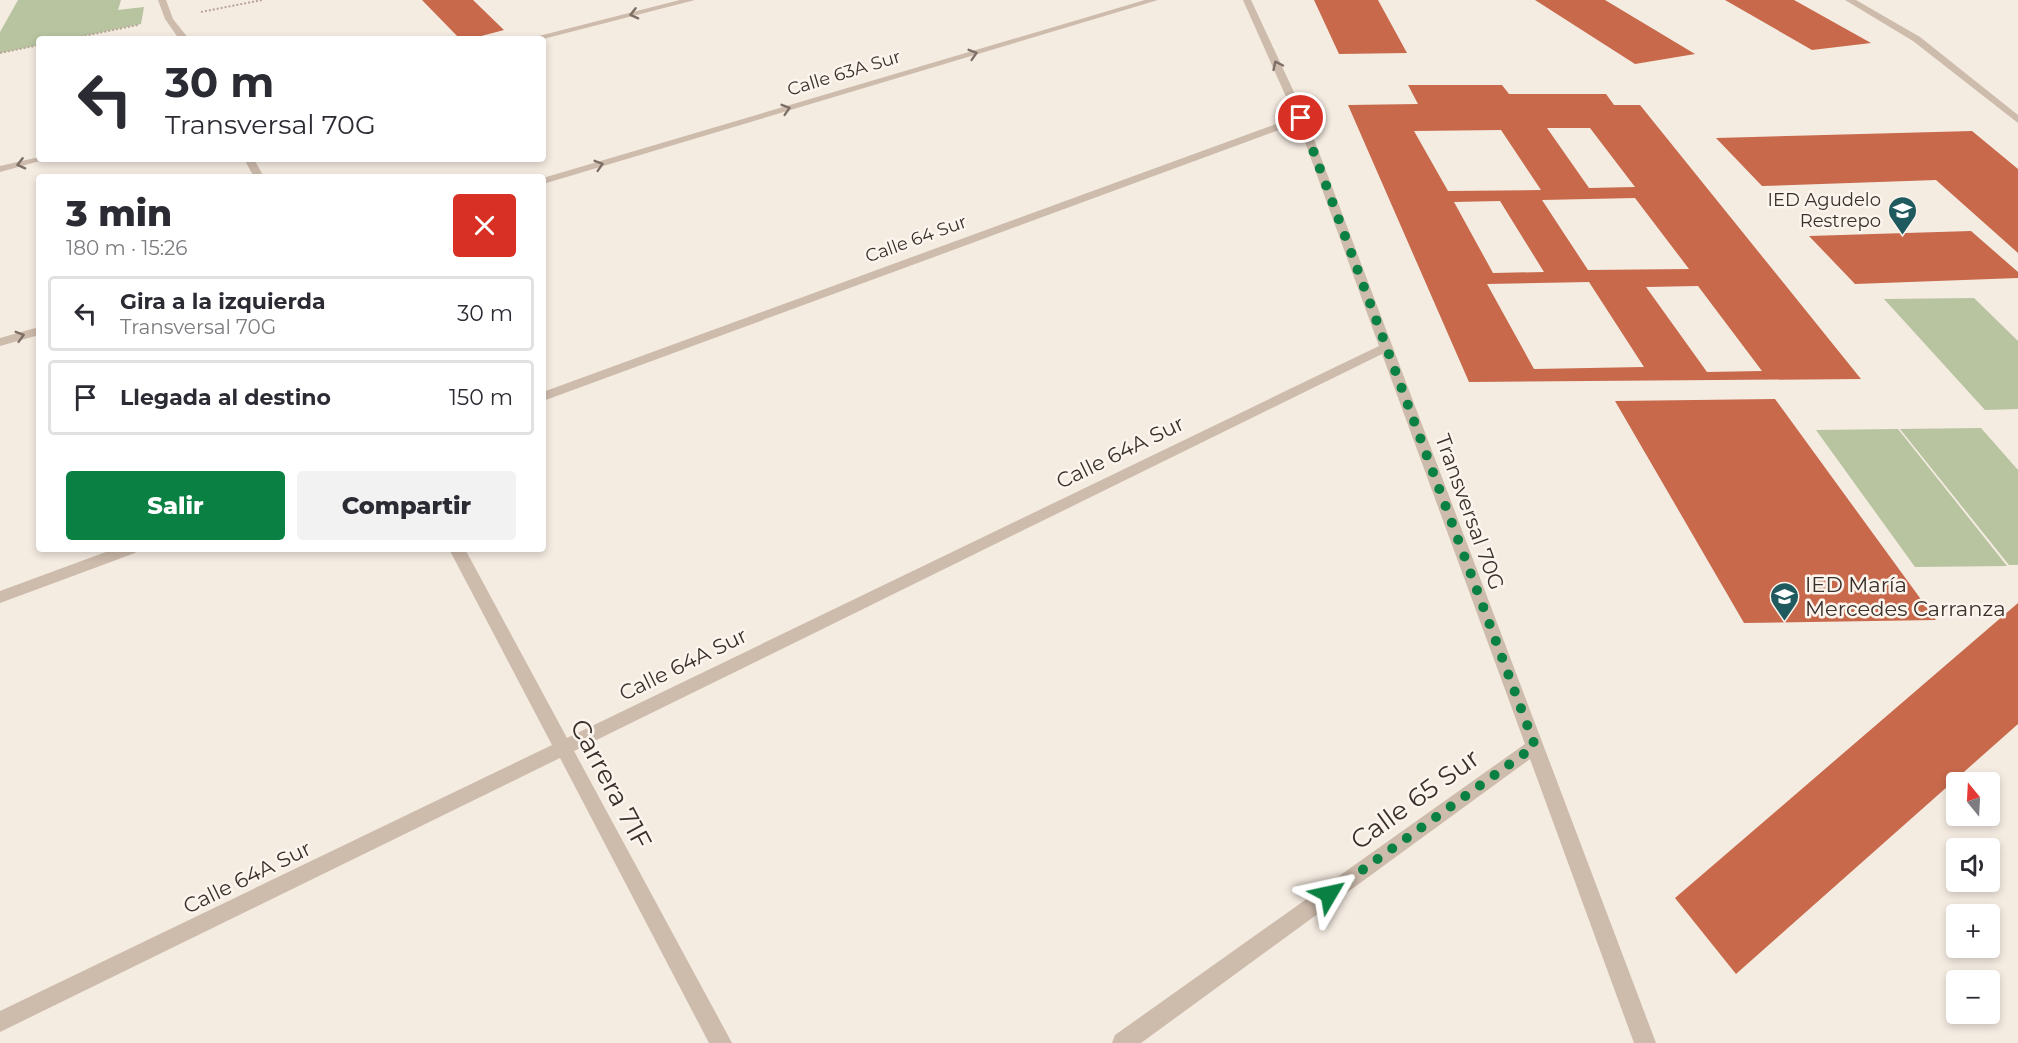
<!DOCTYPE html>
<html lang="es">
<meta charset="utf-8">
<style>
:root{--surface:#fff;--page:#f2f2f3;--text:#2b2b33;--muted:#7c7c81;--line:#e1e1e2;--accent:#0b8043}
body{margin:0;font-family:Montserrat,sans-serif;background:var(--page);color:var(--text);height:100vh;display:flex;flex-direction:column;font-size:22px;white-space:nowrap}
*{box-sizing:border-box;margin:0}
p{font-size:20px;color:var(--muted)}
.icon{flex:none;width:33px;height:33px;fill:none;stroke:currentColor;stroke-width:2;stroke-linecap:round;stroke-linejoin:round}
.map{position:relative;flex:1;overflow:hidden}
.side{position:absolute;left:36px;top:174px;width:510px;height:378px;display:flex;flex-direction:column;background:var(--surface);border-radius:6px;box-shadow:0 3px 9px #0003}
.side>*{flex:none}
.guide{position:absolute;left:36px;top:36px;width:510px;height:126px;border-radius:6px;box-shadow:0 3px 9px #0003;background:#fff;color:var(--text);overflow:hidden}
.needle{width:39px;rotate:342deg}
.fabs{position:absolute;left:1946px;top:772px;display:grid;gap:12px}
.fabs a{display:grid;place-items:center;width:54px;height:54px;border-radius:6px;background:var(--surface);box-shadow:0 3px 9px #0003;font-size:30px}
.pin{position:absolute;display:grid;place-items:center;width:51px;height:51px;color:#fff;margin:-26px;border:3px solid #fff;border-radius:50%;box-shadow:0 2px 6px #0007}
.me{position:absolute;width:66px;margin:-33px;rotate:54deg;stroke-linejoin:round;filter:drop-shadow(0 0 4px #0008)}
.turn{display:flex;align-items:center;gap:21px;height:126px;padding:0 30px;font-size:27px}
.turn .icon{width:78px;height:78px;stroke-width:2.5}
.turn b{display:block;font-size:42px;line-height:51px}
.round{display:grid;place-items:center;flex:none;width:63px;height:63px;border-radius:6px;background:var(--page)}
.summary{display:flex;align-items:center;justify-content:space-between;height:102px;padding:0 30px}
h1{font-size:36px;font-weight:800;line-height:45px}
.primary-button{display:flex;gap:12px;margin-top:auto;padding:12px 30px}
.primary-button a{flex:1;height:69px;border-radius:6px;background:var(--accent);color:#fff;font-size:24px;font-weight:800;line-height:69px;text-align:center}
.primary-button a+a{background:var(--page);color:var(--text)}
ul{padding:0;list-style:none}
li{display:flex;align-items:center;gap:18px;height:75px;margin:0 12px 9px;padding:0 18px;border:3px solid var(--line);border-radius:6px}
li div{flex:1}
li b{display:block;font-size:22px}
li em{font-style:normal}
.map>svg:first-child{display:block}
.green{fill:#b8c4a0}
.building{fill:#c8694b;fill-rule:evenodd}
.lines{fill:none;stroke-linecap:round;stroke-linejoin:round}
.path{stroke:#b9a596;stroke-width:2;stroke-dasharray:2 2;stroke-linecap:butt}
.minor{fill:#cdbbac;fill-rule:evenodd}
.tertiary{fill:#cdbbac;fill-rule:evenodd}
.oneway{stroke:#7d6f65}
.route{stroke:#0b8043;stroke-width:10;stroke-dasharray:0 18}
.labels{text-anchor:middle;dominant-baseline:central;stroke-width:5;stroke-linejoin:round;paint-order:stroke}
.far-street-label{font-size:18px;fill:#3b302b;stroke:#fbf5ee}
.far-poi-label{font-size:18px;fill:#3b302b;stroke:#fbf5ee;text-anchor:end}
.street-label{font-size:21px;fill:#3b302b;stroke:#fbf5ee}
.poi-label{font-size:21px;fill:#3b302b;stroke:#fbf5ee;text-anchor:start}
.near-street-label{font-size:26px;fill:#3b302b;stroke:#fbf5ee}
</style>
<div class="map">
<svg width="2018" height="1043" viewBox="0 0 2018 1043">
<rect width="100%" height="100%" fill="#f4ebe1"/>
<path class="green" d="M18 0H121L118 10 144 7 141 24 69 39H39V45L0 53V32Z
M1974 298 2018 341V409L1985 410 1884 299Z
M1981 428 2018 470V565H2009L1900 429Z
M1898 429 2007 566 1915 567 1816 430Z"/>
<path class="building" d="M422 0H473L504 30 470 39H460Z
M1314 0H1378L1407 53 1339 54Z
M1535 0H1605L1695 54 1635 64Z
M1725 0H1794L1871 43 1812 50Z
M1408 85H1502L1509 94H1606L1614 105H1640L1861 379 1469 382 1348 105 1418 104ZM1547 128H1590L1635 187 1589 188ZM1501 130 1541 190 1448 191 1414 131ZM1635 198 1689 269 1588 270 1542 200ZM1500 201 1544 272 1493 273 1454 202ZM1589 282 1644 367 1534 369 1487 284ZM1698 286 1762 371 1707 372 1646 287Z
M1972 131 2018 169V253L1936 180 1762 186 1716 138Z
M1971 231 2018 272V278L1855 284 1809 236Z
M1775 399 1936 620 1744 623 1615 401Z
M2018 603V724L1736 974 1675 898Z"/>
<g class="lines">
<path class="path" d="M201 12 262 0
M69 39 138 25
M0 53 39 45"/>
<path class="minor" d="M158 0H166L173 19 189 39H179L165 19Z
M1243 0H1251L1306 118 1656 1043H1634L1530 759 1141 1043H1112L1115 1035 1525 744 1382 354 574 751 732 1043H709L560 758 0 1032V1011L552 745 449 549H465L567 738 1379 346 1298 123 543 401V392L1295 117Z
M1845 0H1856L1920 37 2018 115V123L1913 41Z
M244 159H254L264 177H254Z
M114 549H138L135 553 0 603V591Z"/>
<path class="tertiary" d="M680 0H695L543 39H527Z
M1145 0H1158L543 184V178Z
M39 157V159H47L0 172V166Z
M39 327V335L0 346V338Z"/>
</g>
<defs><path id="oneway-chevron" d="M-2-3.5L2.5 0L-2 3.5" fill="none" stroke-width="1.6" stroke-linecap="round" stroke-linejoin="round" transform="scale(1.5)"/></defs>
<g class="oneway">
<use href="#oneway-chevron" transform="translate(634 14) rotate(166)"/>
<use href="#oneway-chevron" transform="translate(973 54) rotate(-17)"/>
<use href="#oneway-chevron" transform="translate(1277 65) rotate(-115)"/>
<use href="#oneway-chevron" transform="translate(786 109) rotate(-17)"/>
<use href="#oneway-chevron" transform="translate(21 164) rotate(166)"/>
<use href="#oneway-chevron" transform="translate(599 165) rotate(-17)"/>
<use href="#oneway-chevron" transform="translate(20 336) rotate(-16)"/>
</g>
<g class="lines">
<path class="route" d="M1301 118 1535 746 1329 894"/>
</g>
<defs>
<symbol id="school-pin" viewBox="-11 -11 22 30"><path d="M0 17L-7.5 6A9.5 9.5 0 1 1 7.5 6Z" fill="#1f5a5e" stroke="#fbf5ee"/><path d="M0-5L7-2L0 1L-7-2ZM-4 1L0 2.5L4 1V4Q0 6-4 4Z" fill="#fff"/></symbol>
</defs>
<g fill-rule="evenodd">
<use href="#school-pin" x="1886" y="194" width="33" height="45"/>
<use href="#school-pin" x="1768" y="580" width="33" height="45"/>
</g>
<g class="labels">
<g class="far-street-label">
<text transform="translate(844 73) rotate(-17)">Calle 63A Sur</text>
<text transform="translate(916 239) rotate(-20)">Calle 64 Sur</text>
</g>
<g class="far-poi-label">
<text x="1881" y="200">IED Agudelo<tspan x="1881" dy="21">Restrepo</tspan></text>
</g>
<g class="street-label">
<text transform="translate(1120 452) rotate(-26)">Calle 64A Sur</text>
<text transform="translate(1470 512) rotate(70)">Transversal 70G</text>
<text transform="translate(683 664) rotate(-26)">Calle 64A Sur</text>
<text transform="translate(247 877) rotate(-26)">Calle 64A Sur</text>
</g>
<g class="poi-label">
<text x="1805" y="584">IED María<tspan x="1805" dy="24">Mercedes Carranza</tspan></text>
</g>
<g class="near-street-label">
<text transform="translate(611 784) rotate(62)">Carrera 71F</text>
<text transform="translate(1415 799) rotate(-36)">Calle 65 Sur</text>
</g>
</g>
</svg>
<div class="fabs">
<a><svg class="needle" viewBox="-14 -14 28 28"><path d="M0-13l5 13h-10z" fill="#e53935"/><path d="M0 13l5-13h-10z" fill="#7c7c81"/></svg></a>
<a><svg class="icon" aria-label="sound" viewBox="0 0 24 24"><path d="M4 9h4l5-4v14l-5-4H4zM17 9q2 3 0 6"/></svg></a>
<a>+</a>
<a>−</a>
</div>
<div class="pin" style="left:1301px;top:118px;background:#d93025"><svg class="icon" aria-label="arrive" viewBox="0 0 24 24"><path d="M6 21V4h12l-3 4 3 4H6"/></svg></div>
<svg class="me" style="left:1329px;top:894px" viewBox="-20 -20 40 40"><path d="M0-17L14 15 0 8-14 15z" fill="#0b8043" stroke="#fff" stroke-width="4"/></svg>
<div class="guide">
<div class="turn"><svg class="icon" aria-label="left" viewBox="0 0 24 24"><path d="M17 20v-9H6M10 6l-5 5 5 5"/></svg><div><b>30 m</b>Transversal 70G</div></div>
</div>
<section class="side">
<div class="summary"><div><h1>3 min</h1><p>180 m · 15:26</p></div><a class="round" style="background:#d93025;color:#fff"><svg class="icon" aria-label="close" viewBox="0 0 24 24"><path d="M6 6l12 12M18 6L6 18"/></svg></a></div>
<ul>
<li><svg class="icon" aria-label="left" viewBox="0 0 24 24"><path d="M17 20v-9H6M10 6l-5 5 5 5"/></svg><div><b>Gira a la izquierda</b><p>Transversal 70G</p></div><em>30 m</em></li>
<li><svg class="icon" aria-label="arrive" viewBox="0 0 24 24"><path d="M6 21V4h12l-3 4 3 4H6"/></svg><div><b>Llegada al destino</b></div><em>150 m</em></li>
</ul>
<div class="primary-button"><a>Salir</a><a>Compartir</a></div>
</section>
</div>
